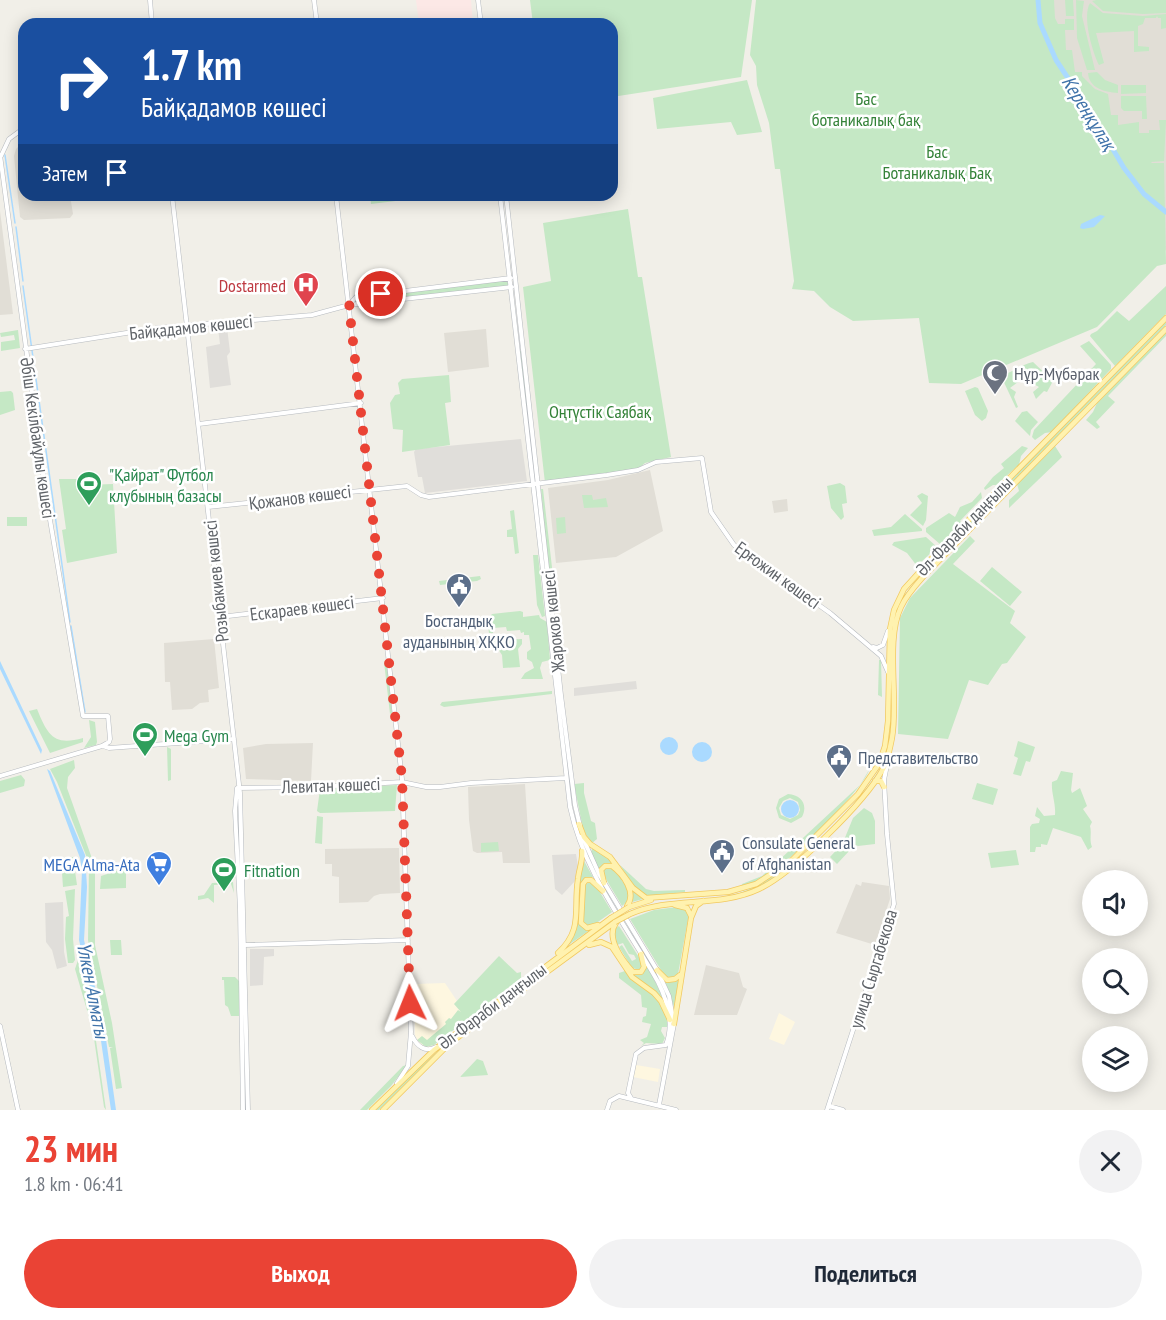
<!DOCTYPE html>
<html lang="ru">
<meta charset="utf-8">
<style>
:root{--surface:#fff;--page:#f2f2f3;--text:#1f2937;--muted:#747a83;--accent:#ea4335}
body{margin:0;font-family:"PT Sans Narrow",sans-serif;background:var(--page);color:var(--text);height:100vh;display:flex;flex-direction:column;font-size:22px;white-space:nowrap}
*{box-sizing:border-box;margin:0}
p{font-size:20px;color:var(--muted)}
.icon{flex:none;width:33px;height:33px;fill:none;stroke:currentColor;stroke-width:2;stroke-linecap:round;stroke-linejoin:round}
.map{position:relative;height:1110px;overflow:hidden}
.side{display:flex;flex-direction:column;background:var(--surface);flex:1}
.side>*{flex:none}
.banner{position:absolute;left:18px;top:18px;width:600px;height:183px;border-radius:18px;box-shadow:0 3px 15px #0003;background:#1a4fa0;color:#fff;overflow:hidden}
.controls{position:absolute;left:1082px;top:870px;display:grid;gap:12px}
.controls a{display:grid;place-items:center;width:66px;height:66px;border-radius:50%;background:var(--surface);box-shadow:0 3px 15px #0003;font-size:30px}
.pin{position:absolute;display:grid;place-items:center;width:51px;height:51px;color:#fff;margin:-26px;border:3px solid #fff;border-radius:50%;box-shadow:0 2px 6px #0007}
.me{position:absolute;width:66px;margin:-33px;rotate:358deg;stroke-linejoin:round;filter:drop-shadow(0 0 4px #0008)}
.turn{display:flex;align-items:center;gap:21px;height:126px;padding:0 24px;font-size:27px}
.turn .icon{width:78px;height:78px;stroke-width:2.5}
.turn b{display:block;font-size:42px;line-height:51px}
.then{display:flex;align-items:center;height:57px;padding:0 24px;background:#0003;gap:12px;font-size:22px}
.round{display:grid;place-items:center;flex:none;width:63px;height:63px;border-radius:32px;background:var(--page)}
.overview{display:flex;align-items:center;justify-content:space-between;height:102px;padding:0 24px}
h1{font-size:36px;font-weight:700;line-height:45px;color:var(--accent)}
.action{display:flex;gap:12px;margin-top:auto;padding:12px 24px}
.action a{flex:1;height:69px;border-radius:36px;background:var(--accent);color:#fff;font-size:24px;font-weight:700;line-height:69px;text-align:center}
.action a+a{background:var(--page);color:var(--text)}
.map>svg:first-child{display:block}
.commercial{fill:#fef7e0}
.industrial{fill:#e0deda}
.education{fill:#e1ded6}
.medical{fill:#fce8e6}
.green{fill:#c5e8c5;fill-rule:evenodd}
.water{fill:#aadaff}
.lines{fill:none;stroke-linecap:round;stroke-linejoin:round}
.stream{stroke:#aadaff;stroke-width:1.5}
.river{stroke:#aadaff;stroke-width:5}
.secondary-casing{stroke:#b6babf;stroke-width:5}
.primary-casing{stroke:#f2c960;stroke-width:6}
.secondary{stroke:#fff;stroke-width:4}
.primary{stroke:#fff2af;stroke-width:4.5}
.primary-bridge-casing{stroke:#f2c960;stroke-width:6;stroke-linecap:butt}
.primary-bridge{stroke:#fff2af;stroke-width:4.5}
.route{stroke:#ea4335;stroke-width:10;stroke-dasharray:0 18}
.labels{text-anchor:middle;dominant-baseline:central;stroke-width:5;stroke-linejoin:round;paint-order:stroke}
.park-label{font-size:18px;fill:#348238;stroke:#fff}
.health-label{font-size:18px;fill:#be3a42;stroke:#fff;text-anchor:end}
.street-label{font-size:18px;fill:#5f6368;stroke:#fff}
.worship-label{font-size:18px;fill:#5b616d;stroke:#fff;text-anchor:start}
.leisure-label{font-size:18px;fill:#27864d;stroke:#fff;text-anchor:start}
.service-label{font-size:18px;fill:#4e5e75;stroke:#fff;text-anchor:start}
.shop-label{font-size:18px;fill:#366cbe;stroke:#fff;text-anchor:end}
.water-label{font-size:20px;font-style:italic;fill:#4174aa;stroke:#fff}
</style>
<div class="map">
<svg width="1166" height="1110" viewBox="0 0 1166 1110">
<rect width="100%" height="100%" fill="#f1efe8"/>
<path class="commercial" d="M445 983 457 1001 454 1004 467 1019 434 1045 429 1047 423 1046 419 1043 415 1035V984Z
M779 1013 795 1022 784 1045 769 1039Z
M636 1065 660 1069 658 1082 633 1077Z"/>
<path class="industrial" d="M227 327 230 352 227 356 231 385 210 388 206 347 220 344 218 328Z
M521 439 527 481 425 493 422 477H418L414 452 416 449Z
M636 681 637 689 574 696V688Z
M576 854 578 866 575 881 562 895 555 889 552 855Z
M63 902 64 952 67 966 57 969 52 950 46 942 45 903Z
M250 949H274V956L264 957 263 985 250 986Z"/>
<path class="education" d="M1050 0H1166V251L1066 74Z
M24 141V195H70L73 214 70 218 24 220 20 217 14 156 16 149Z
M0 211 13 314 0 315Z
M486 329 489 367 448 372 444 333Z
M650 470 663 531 616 557 556 563 548 488 608 480Z
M787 499 788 511 774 513 772 501Z
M214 639 219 688 208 690 209 702 200 703 192 709 172 710 170 682H165L164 643Z
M313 743 311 781 246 779 243 748 266 744Z
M525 784 530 863H503L502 852 477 853 473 851 469 820 468 787Z
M399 848 400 893 380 894 374 896 368 902 339 903V877L332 876V864H325V849Z
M862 882 889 886 890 899 875 945 836 933 856 884 861 886Z
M706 965 739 973 743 987 747 989 737 1015H694Z"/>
<path class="medical" d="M416 0H471L473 24H419Z"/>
<path class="green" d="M530 0H752L741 77 612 97V24H533Z
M756 0H1054L1055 18 1058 24H1065V19H1074V30H1065L1066 50H1072L1075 72H1082V76L1095 89 1108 94 1111 115H1118V125L1139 122V133H1149V130H1160L1159 120H1166L1164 161 1151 162 1152 163H1164L1166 264 1157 266 1097 327 961 384 929 383 919 318 853 321 830 307 814 291 792 289 794 281 780 169H775L769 123 757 85 756 66 750 55Z
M1065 0H1073L1074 16H1066Z
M1076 0 1084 1 1082 16 1095 70H1087L1077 38Z
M1096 0H1166V13L1143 14 1103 11 1092 1Z
M1090 3 1103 13 1143 16 1166 14V28L1161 29V18H1158L1157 16 1156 18H1145L1143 24 1138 26V46L1149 47V51L1134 52V31L1096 33 1104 63 1099 65C1092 51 1082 16 1090 3Z
M1097 72 1105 80 1118 85V93C1104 92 1089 88 1088 73Z
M747 80 762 132 737 135 731 122 657 129 653 98Z
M1121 85H1146V93L1121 94Z
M1121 96H1146L1147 119H1142V111H1124L1121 108Z
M370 195H404V200L371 204Z
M628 209 638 277H642L671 457 645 463 638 469 545 483 523 287 551 281 543 223Z
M507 280 509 287 350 305 354 298Z
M1166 286V314L1115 366 1090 336 1091 334 1097 331 1117 311 1129 321Z
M1166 321V325L918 580 896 617 893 649 891 717 888 745 884 762 890 717 891 649 894 616 902 598 938 554Z
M18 330 20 348 1 351V342L15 340 14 335 1 337 0 333Z
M1166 332V336L1108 396 1115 402 1096 422 1100 427 1097 429 1086 420 1093 412 1097 403Z
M1089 341 1111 365V369L1052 432 1045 433 1035 440 1032 437 1034 430 1096 364 1080 346Z
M520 351H521L536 477 533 478Z
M1033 362 1053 381 1047 392 1044 391 1036 399 1033 392 1039 387 1030 382 1032 380 1031 378 1032 376 1024 368 1015 376 1017 378 1016 380 1018 382 1010 388 1016 392 1014 397 1018 407 1016 408 1001 376C1012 372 1021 365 1033 362Z
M449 375 451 402 445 403 450 445 402 452 403 430 393 429 390 403 395 395 400 394 398 383 402 379Z
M975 387 978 388 988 411 986 418 982 421 975 415 965 391Z
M11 391 13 393 15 410 0 415V392Z
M1027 411 1038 422 1031 430 1030 436 1015 421 1022 412Z
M1022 446 1028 448 1021 456 1019 465 996 485H993L985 490 984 488 993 477 1004 468 1001 464Z
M1055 446 1062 457 1009 508V500L1019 491 1017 484Z
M59 479H84V485L113 484 117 553 67 563 62 530 66 529Z
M840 483 845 486 847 503 842 504 844 517 841 520 831 508 827 486Z
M541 489H543L553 576H549L558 658 552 659 533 494 539 493 549 575Z
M981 492 982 498 960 521 962 523 941 545 926 532V528L949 513 955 517 960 507 972 502Z
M922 493 928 496 926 520 923 526 910 515 922 503 917 496Z
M582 495H592L593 500 606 498 608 507 584 508Z
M514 510 519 553 515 554 513 537H507V530L512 529 510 511Z
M905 514 922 529V531L874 536 872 530 891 527Z
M7 517H27V526H7Z
M565 517 566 533 557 534 556 518Z
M970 536 975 541 953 564 1015 611 1010 623 1026 637 1007 663 1002 664 988 685 969 680 948 739 898 734 900 618 910 598Z
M926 537 937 547 917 566 907 553 892 545 894 542Z
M533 555H538L545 616 542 617 537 605Z
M992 567 1022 592 1010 606 980 581Z
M480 576 481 579 477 581 440 585 439 581Z
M520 611 523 612V617L539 615 540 618 547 622 550 660 542 662 540 668 543 679H521L525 673 534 668 532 662 527 659V652L531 649 529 635H524V632L521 633 520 630 507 631 506 627 493 628V633H489C488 626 487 619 492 614Z
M489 635C501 635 509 640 522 639V644L518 649 520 667 503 668 502 655Z
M879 660H881L882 697 878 695Z
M384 662 387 665 392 713 390 714Z
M552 691V694L444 707 440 705 442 702Z
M37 709C48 736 54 746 83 738V742L50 753 29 711Z
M89 720 95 722 97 742 96 745 84 748 91 737Z
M1018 741 1035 747 1030 762 1026 761 1021 776 1013 774 1018 758 1014 756Z
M167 747 171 749V780L168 781Z
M74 760 75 768 68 777 67 788 95 867V945L112 1023 122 1088 116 1089 110 1048 113 1047H109L88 940 89 863 57 782 50 769Z
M869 770C864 788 803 847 785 862 772 874 757 881 741 888L742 884 762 876 860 785Z
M1061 771 1073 773 1071 790 1072 793 1080 788 1087 806 1083 809 1092 822 1090 826C1092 833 1089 840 1092 847L1088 850 1081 837 1053 828 1047 845 1041 844V847H1036L1035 852H1030V827L1032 824 1039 823 1040 819 1035 816 1037 807 1044 816 1055 815C1056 803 1051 793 1052 782L1057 780Z
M878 772 879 773C850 813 789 883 740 894 702 904 667 898 628 913L436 1054 379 1110H376L412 1074 447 1043 628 912C664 898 695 902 732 895 781 885 851 814 878 772Z
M21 775 25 780 24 786 0 793V781Z
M584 783V793L591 821 595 823 597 839 591 844 583 829 574 784Z
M977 783 998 789 993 805 972 799Z
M397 785 395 811 320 813 317 811 320 789Z
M788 794C802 795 808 805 802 817L791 823 779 818 776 808 779 799ZM790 798 798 802 800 810 798 815 790 819 781 815 779 808 783 801Z
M864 808 872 813 875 821V844L858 846 844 840 853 818Z
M317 816 323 817 322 844 315 843Z
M498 842 499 851 481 852V843Z
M844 842 851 849 837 864 830 857Z
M592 848 610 859 636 893 643 899 632 902C636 888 620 875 612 864L605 863 598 870 591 855Z
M1016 850 1019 865 991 868 988 853Z
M73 857 77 885 63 887 62 873 69 871 61 872 60 858Z
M584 861 593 877 588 878 581 884 579 922 583 927 590 930 567 946C583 923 575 905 579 880 580 873 583 867 584 861Z
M620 865 646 889 654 891 685 890V892L646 896 636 890Z
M609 867 615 870 629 891 628 901 622 906 603 874 604 870Z
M126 868V888L100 889 101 876Z
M590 881 595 884 612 912 595 924 587 926 583 923 584 886Z
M233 882 234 893 231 884 214 885V903L208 898 198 900V896L204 895 212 883Z
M75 889 73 939 75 960 73 963H68L65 939 66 917 69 916 65 891Z
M677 907 684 908 689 914 678 974 669 979 664 975 630 919 654 910Z
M619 926 642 962 643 966 640 970 632 968 619 947 622 945 632 961 636 959 634 955 629 954 623 943 617 945 613 935 616 928Z
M110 940H121L122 955H111Z
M499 956 517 973 521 972V978L434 1045 426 1047 417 1040 422 1036 427 1040 446 1024 445 1022 449 1018 451 1019 458 1010 461 1012 454 1004Z
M78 960 92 1016 89 1017 75 969Z
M647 966 660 991 664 1003C655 989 641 985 631 973L639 974Z
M625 971C639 991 664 992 668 1023V1027H662L661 1031 665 1038 662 1044 646 1043 641 1046 644 1043 640 1040 647 1037 651 1024 642 1022 643 1017 646 1016 647 1008 642 1007 641 995 619 978V973Z
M222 977H235L239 981V1016H231L228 1007 225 1005 224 980H222Z
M679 979 674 1007 665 981 671 982Z
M91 1018 93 1020 106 1110 104 1107Z
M477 1059 483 1061 488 1075 460 1077Z
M407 1065 391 1086 367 1110H360L403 1066Z"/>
<path class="water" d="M1100 215 1105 216 1094 227 1083 229 1080 228 1081 224Z
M0 661 42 750 41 754 0 669Z
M660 746a9 9 0 1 1 18 0a9 9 0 1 1-18 0Z
M692 752a10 10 0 1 1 20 0a10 10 0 1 1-20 0Z
M47 769 50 771 85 855 87 887 84 940 104 1025 116 1110H111L99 1027 79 940 82 871 80 858Z
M781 809a9 9 0 1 1 18 0a9 9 0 1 1-18 0Z"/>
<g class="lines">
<path class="stream" d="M5 155 15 223
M16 227 23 281
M23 286 70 622
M71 626 85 712"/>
<path class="river" d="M1038 0 1040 23 1056 60 1095 119 1124 168 1144 194 1166 212"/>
<defs>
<path id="secondary" d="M150 0 152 24
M314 0 317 24
M478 0 481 24
M0 155 46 496 83 716H108L110 739 109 742 102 746 0 776
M1 156 9 139 24 128
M172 195 240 793 248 1110
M336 195 402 779 411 1032 408 1066 397 1083
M500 195 570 807C584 873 626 925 658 982 668 1002 674 1024 666 1045L644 1048 636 1054 628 1093 631 1098
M506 195 561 695 575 805 580 826
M350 304 356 297 511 278
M25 349 158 328 312 315 349 305 512 287
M199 424 361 403
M208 507 407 486 421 495 429 497 607 475 638 470 656 462 702 458 711 512 734 545 830 613 881 656 888 672
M220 617 383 598
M873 647 877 648 883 645 888 631
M103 746 109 748 234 739
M582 836 599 874 657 970 669 996 674 1024 659 1105
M244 945 408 940
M0 1026 18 1110
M412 1036C417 1046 425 1053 436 1047
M829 1106 843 1110
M243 1110 240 909 235 811 237 788 316 787 402 782 426 787H440L471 783 566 778
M607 1110 610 1101 619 1096 676 1110
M827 1110 894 904 887 834 884 780 887 765"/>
<path id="primary" d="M875 781H881L884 787
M579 824 584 837 590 844 610 857 633 888 646 898 728 892 756 884 791 861 858 794 879 764 885 746 888 721 890 629 894 610 904 589 943 546 1166 318
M604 883 601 870 605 866H612C623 874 637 893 627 906
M675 905 687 908 691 916
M629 907 651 900
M630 914C671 896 719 908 759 889 793 873 865 802 883 769 888 760 890 748 892 738 899 700 885 640 901 607 906 596 915 586 923 577L1166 329
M616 923C605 938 623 961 633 972H641L644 967 641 954
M598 925 587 928 581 923 583 884 586 880H591L603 891
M589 945 601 942 612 947 632 977 654 993 661 1001 670 1020
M558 953C584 929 573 909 578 879 579 869 583 861 582 851
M657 970 667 980 675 979 680 975
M674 1024 691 918 696 906 703 901
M372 1110 434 1050 611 918
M383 1110 450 1043 615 922"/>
</defs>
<use href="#secondary" class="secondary-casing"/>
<use href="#primary" class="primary-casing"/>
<use href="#secondary" class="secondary"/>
<use href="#primary" class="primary"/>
<defs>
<path id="primary-bridge" d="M611 918 629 907
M615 922 630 914"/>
</defs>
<use href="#primary-bridge" class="primary-bridge-casing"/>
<use href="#primary-bridge" class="primary-bridge"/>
</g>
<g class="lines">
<path class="route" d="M381 294 356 297 349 306 402 778 410 1003"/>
</g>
<defs>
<symbol id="hospital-pin" viewBox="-11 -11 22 30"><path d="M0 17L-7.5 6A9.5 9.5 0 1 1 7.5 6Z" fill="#e0444e" stroke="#fff"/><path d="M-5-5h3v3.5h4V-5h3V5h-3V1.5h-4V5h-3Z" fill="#fff"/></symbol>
<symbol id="mosque-pin" viewBox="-11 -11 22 30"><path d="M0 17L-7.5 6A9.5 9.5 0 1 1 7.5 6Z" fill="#6b7280" stroke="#fff"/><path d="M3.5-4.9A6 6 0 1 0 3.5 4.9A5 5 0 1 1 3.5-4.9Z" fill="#fff"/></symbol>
<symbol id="stadium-pin" viewBox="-11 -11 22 30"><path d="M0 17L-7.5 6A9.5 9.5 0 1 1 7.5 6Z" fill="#2e9e5b" stroke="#fff"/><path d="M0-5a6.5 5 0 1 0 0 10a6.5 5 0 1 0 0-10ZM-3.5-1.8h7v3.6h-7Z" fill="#fff"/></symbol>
<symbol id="civic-pin" viewBox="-11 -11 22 30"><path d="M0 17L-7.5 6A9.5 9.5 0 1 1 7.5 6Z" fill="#5c6f8a" stroke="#fff"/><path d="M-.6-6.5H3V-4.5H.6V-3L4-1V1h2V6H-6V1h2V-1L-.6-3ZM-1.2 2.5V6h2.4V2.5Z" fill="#fff"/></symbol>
<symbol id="supermarket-pin" viewBox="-11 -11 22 30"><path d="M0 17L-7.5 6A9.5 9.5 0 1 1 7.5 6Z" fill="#3f7fe0" stroke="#fff"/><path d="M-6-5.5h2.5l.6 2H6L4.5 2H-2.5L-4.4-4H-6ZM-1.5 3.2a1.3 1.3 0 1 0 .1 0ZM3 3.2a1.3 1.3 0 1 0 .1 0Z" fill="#fff"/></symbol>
</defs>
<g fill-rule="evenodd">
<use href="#hospital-pin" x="291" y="270" width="30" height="40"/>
<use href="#mosque-pin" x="980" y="358" width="30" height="40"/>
<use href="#stadium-pin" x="74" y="469" width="30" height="40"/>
<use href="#civic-pin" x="444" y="571" width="30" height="40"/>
<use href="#stadium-pin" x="130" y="720" width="30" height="40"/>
<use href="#civic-pin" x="824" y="742" width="30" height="40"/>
<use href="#civic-pin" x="707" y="837" width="30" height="40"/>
<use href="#supermarket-pin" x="144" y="849" width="30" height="40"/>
<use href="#stadium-pin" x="209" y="855" width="30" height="40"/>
</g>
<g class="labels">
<g class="park-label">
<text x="866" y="98">Бас<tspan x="866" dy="21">ботаникалық бақ</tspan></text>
<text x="937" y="151">Бас<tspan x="937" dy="21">Ботаникалық Бақ</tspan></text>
<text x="600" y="411">Оңтүстік Саябақ</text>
</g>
<g class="health-label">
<text x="286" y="285">Dostarmed</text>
</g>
<g class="street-label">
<text transform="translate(191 327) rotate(-6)">Байқадамов көшесі</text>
<text transform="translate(38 438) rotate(82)">Әбіш Кекілбайұлы көшесі</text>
<text transform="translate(300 497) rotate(-7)">Қожанов көшесі</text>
<text transform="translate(964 526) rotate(-46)">Әл-Фараби даңғылы</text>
<text transform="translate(778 575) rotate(36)">Ерғожин көшесі</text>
<text transform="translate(216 581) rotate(-96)">Розыбакиев көшесі</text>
<text transform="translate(302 608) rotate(-7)">Ескараев көшесі</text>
<text transform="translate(553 621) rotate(-96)">Жароков көшесі</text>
<text transform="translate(331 785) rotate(-2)">Левитан көшесі</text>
<text transform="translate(873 969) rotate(-73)">улица Сыргабекова</text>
<text transform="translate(492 1006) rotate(-37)">Әл-Фараби даңғылы</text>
</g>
<g class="worship-label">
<text x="1014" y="373">Нұр-Мүбәрак</text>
</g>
<g class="leisure-label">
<text x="109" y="474">"Қайрат" Футбол<tspan x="109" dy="21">клубының базасы</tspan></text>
<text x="164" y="735">Mega Gym</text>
<text x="244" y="870">Fitnation</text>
</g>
<g class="service-label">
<text x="459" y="620" text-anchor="middle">Бостандық<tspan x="459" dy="21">ауданының ХҚКО</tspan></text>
<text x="858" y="757">Представительство</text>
<text x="742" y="842">Consulate General<tspan x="742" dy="21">of Afghanistan</tspan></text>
</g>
<g class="shop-label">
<text x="140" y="864">MEGA Alma-Ata</text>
</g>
<g class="water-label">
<text transform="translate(1089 113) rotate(58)">Кереңқұлақ</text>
<text transform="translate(93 990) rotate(79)">Үлкен Алматы</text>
</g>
</g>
</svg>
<div class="controls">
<a><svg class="icon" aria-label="sound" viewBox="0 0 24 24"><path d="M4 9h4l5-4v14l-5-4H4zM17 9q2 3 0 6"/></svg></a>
<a><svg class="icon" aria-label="search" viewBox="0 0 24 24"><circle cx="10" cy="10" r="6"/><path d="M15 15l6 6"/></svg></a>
<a><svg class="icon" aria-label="layers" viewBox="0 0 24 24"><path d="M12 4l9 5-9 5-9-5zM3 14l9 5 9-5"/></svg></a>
</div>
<div class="pin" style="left:381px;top:294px;background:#d93025"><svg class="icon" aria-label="arrive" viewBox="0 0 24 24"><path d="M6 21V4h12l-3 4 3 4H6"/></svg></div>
<svg class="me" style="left:410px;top:1003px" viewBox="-20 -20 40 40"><path d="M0-17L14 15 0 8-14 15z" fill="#ea4335" stroke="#fff" stroke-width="4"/></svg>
<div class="banner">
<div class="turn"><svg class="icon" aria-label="right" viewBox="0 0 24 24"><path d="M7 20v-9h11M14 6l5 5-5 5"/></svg><div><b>1.7 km</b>Байқадамов көшесі</div></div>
<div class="then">Затем<svg class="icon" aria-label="arrive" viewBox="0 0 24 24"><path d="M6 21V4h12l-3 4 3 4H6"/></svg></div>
</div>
</div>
<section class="side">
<div class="overview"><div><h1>23 мин</h1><p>1.8 km · 06:41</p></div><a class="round"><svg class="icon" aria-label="close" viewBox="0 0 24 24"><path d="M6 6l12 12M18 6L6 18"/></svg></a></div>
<div class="action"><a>Выход</a><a>Поделиться</a></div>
</section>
